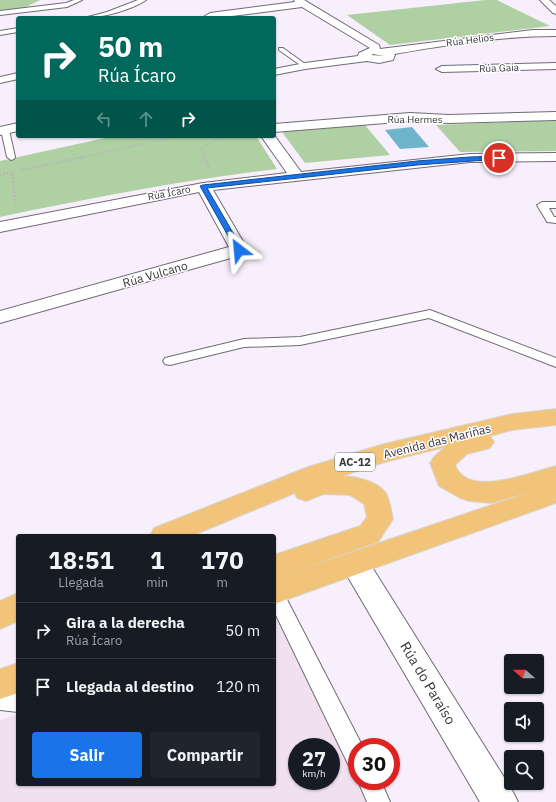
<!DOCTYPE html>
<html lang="es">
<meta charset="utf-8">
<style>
:root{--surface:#171b24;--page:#20242c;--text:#f1f3f6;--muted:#9ea1a6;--line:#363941;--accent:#1a73e8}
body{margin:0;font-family:"IBM Plex Sans",sans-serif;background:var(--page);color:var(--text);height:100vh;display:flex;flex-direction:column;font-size:15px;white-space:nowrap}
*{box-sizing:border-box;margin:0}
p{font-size:13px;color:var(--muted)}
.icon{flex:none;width:22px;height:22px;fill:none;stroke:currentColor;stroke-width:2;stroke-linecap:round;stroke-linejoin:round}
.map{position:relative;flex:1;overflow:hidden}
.side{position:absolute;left:16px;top:534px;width:260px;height:252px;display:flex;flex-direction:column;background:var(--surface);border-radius:4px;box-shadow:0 1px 3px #0004}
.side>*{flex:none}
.hud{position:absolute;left:16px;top:16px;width:260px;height:122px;border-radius:4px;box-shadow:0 1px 3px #0004;background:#00695c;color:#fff;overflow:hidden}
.needle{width:26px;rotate:290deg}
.fabs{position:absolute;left:504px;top:654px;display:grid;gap:8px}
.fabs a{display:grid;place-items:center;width:40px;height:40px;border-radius:4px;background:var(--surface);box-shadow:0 1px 3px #0004;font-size:20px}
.speed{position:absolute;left:288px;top:738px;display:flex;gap:8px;font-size:20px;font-weight:700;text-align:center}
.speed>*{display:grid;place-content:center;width:52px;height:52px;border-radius:50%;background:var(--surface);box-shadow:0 1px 3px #0004;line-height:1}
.speed small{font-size:10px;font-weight:400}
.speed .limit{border:6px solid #d22;background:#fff;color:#111}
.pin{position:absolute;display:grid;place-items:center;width:34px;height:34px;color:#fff;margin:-17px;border:2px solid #fff;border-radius:50%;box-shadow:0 1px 4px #0007}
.me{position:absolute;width:44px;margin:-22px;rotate:331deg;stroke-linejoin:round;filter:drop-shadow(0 0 3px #0008)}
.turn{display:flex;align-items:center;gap:14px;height:84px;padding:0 16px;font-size:18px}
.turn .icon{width:52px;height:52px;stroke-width:2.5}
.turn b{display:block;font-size:28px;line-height:34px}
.lanes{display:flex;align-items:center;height:38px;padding:0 16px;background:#0003;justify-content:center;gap:20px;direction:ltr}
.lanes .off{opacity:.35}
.eta{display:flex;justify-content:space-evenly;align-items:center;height:68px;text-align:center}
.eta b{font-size:24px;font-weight:800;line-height:28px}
.cta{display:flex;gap:8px;margin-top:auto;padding:8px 16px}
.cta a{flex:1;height:46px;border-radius:4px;background:var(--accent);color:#fff;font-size:16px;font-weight:800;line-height:46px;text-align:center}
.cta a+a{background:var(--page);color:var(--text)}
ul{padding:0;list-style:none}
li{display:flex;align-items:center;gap:12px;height:56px;padding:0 16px;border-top:1px solid var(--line)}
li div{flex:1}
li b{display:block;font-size:15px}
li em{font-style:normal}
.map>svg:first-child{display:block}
.industrial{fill:#f0e0f0;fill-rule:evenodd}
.green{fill:#afd0a2}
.water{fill:#6eb4cb}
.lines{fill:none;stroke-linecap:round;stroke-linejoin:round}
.service-casing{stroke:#726a77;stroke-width:2}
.minor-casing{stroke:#726a77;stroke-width:2}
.trunk-casing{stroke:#d7d7d8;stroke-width:2}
.path-far1{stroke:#b8b1bc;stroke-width:1.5;stroke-dasharray:1 1.5;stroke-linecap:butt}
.path{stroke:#b8b1bc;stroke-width:2;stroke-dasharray:1.5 2;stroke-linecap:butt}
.service{fill:#fff;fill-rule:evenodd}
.minor{fill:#fff;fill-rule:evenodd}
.trunk{fill:#f2c47a;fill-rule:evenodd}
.route{fill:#1a73e8;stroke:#114b97}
.labels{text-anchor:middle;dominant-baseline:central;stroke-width:3;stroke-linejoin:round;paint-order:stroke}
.far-street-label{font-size:10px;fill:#39353b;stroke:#fff}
.shield{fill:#fff;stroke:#747276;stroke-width:1}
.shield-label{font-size:11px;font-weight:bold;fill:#39353b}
.street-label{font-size:12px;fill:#39353b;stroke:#fff}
.near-street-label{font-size:14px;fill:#39353b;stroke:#fff}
</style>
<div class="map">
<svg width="556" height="802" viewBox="0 0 556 802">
<rect width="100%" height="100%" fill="#f8effd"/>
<path class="industrial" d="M290 616 357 758V781H368L378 802H0V720L18 714V784H274V621ZM297 747H331V781H297Z"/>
<path class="green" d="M0 0H40L20 10 0 12Z
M485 0H497L550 26 390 45 347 15Z
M556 120V151L460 152 436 125Z
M365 125 390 155 305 163 282 132Z
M114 136H256L277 169C184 180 92 198 0 217V161Z"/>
<path class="water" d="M412 127 429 147 400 149 385 130Z"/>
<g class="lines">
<defs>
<path id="service" d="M74 0H82L67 7 0 15V11L66 3Z
M138 0H146C132 10 101 18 84 18L107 12Z
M18 28V32L0 35V31Z
M279 48H283L308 66 303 67 279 50Z
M2 128H8L9 130 15 157 14 159 11 160 7 157 1 130Z
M542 202H556V208H549L554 217H556V223L547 222 546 220 537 205Z
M430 310 556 358V367L429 318 300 345 244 347 170 365 165 364 163 361 165 358 244 339 300 337Z
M274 584 280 586 363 747H357V769L349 766 274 611Z
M0 690 18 692V712L0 710Z
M358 781H381L390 802H367Z"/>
<path id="minor" d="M294 0H304L379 45 380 49 533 30H556V36C502 36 447 45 394 54L395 55 393 60 379 63 367 61 305 69 274 75V69L305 63 358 56 359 53 370 48 302 7 216 18H207L205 16 210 13 295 2ZM373 54 384 56 371 55Z
M540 0H549L556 6V14L553 13Z
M556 63V69L442 72 436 69 442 66Z
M18 73V79L0 83V77Z
M556 112V120L449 123 410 121 274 132V124L410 113 449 115Z
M18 123V131L0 135V127Z
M274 135 301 172 470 154 556 153V161L470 162 213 190 248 250 245 254 0 323V311L229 247 199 192 0 232V222L203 183 287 173 261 136Z
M355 552 365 556 512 790 518 802H480L345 572 341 564 345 556Z"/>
<path id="trunk" d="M556 409V425L512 430 490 436 494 442 490 448 467 454 455 465C468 499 531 472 556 466V503L274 604V555L360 526 367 517 364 504 350 495 324 494 306 501 297 498 295 493 191 536H150L154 528 308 467 384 444 512 414ZM445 447 434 457 430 463 439 486 460 498 469 501 492 503 530 492 290 573 378 542 393 519C391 511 390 499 385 492 377 481 354 476 342 476L385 462Z
M18 593V621L0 629V601Z
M18 663V693L0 699V669Z"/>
</defs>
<use href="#service" class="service-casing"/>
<use href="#minor" class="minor-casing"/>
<use href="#trunk" class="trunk-casing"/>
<path class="path-far1" d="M79 158 178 136
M205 158 201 148 224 136"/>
<path class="path" d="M204 157 209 168
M22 170 83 157
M12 171 16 206
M0 175 9 173"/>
<use href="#service" class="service"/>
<use href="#minor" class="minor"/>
<use href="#trunk" class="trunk"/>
</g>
<path class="route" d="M499 156 501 157V159L417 165 207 188 243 250 239 252 236 250 200 186 203 185 417 161 470 157Z"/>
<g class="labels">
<g class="far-street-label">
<text transform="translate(470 40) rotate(-7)">Rúa Helios</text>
<text transform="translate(499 68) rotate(-2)">Rúa Gaia</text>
<text x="415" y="119">Rúa Hermes</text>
<text transform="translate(169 193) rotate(-11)">Rúa Ícaro</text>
</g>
<rect class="shield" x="335" y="453" width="40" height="18" rx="3"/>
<g class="shield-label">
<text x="355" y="462">AC-12</text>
</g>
<g class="street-label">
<text transform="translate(155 274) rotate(-16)">Rúa Vulcano</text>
<text transform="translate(437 441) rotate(-14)">Avenida das Mariñas</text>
</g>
<g class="near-street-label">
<text transform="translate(428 683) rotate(59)">Rúa do Paraíso</text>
</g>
</g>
</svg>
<div class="fabs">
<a><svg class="needle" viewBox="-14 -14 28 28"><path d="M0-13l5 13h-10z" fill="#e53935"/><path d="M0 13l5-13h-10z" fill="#9ea1a6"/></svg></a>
<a><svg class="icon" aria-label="sound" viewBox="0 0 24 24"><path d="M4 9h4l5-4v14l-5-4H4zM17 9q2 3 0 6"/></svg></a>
<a><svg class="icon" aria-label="search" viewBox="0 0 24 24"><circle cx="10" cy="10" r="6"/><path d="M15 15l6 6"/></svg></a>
</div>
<div class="speed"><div>27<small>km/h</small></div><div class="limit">30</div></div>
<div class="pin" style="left:499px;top:158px;background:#d93025"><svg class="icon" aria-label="arrive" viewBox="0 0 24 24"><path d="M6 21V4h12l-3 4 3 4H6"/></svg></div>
<svg class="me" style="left:239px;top:250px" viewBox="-20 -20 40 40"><path d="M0-17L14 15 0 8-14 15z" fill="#1a73e8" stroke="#fff" stroke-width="4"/></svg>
<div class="hud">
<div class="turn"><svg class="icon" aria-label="right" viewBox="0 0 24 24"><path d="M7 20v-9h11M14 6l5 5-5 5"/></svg><div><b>50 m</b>Rúa Ícaro</div></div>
<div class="lanes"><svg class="icon off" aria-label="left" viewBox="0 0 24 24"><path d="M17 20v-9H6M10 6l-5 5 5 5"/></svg><svg class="icon off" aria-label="ahead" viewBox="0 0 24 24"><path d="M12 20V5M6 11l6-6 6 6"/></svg><svg class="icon" aria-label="right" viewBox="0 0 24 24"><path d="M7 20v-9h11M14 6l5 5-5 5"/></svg></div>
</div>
<section class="side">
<div class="eta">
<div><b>18:51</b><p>Llegada</p></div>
<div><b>1</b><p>min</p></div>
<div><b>170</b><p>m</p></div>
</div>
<ul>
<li><svg class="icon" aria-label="right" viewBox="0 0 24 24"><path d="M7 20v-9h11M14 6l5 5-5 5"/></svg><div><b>Gira a la derecha</b><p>Rúa Ícaro</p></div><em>50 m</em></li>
<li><svg class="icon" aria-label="arrive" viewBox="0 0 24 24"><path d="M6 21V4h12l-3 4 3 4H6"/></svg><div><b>Llegada al destino</b></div><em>120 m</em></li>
</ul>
<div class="cta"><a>Salir</a><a>Compartir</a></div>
</section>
</div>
